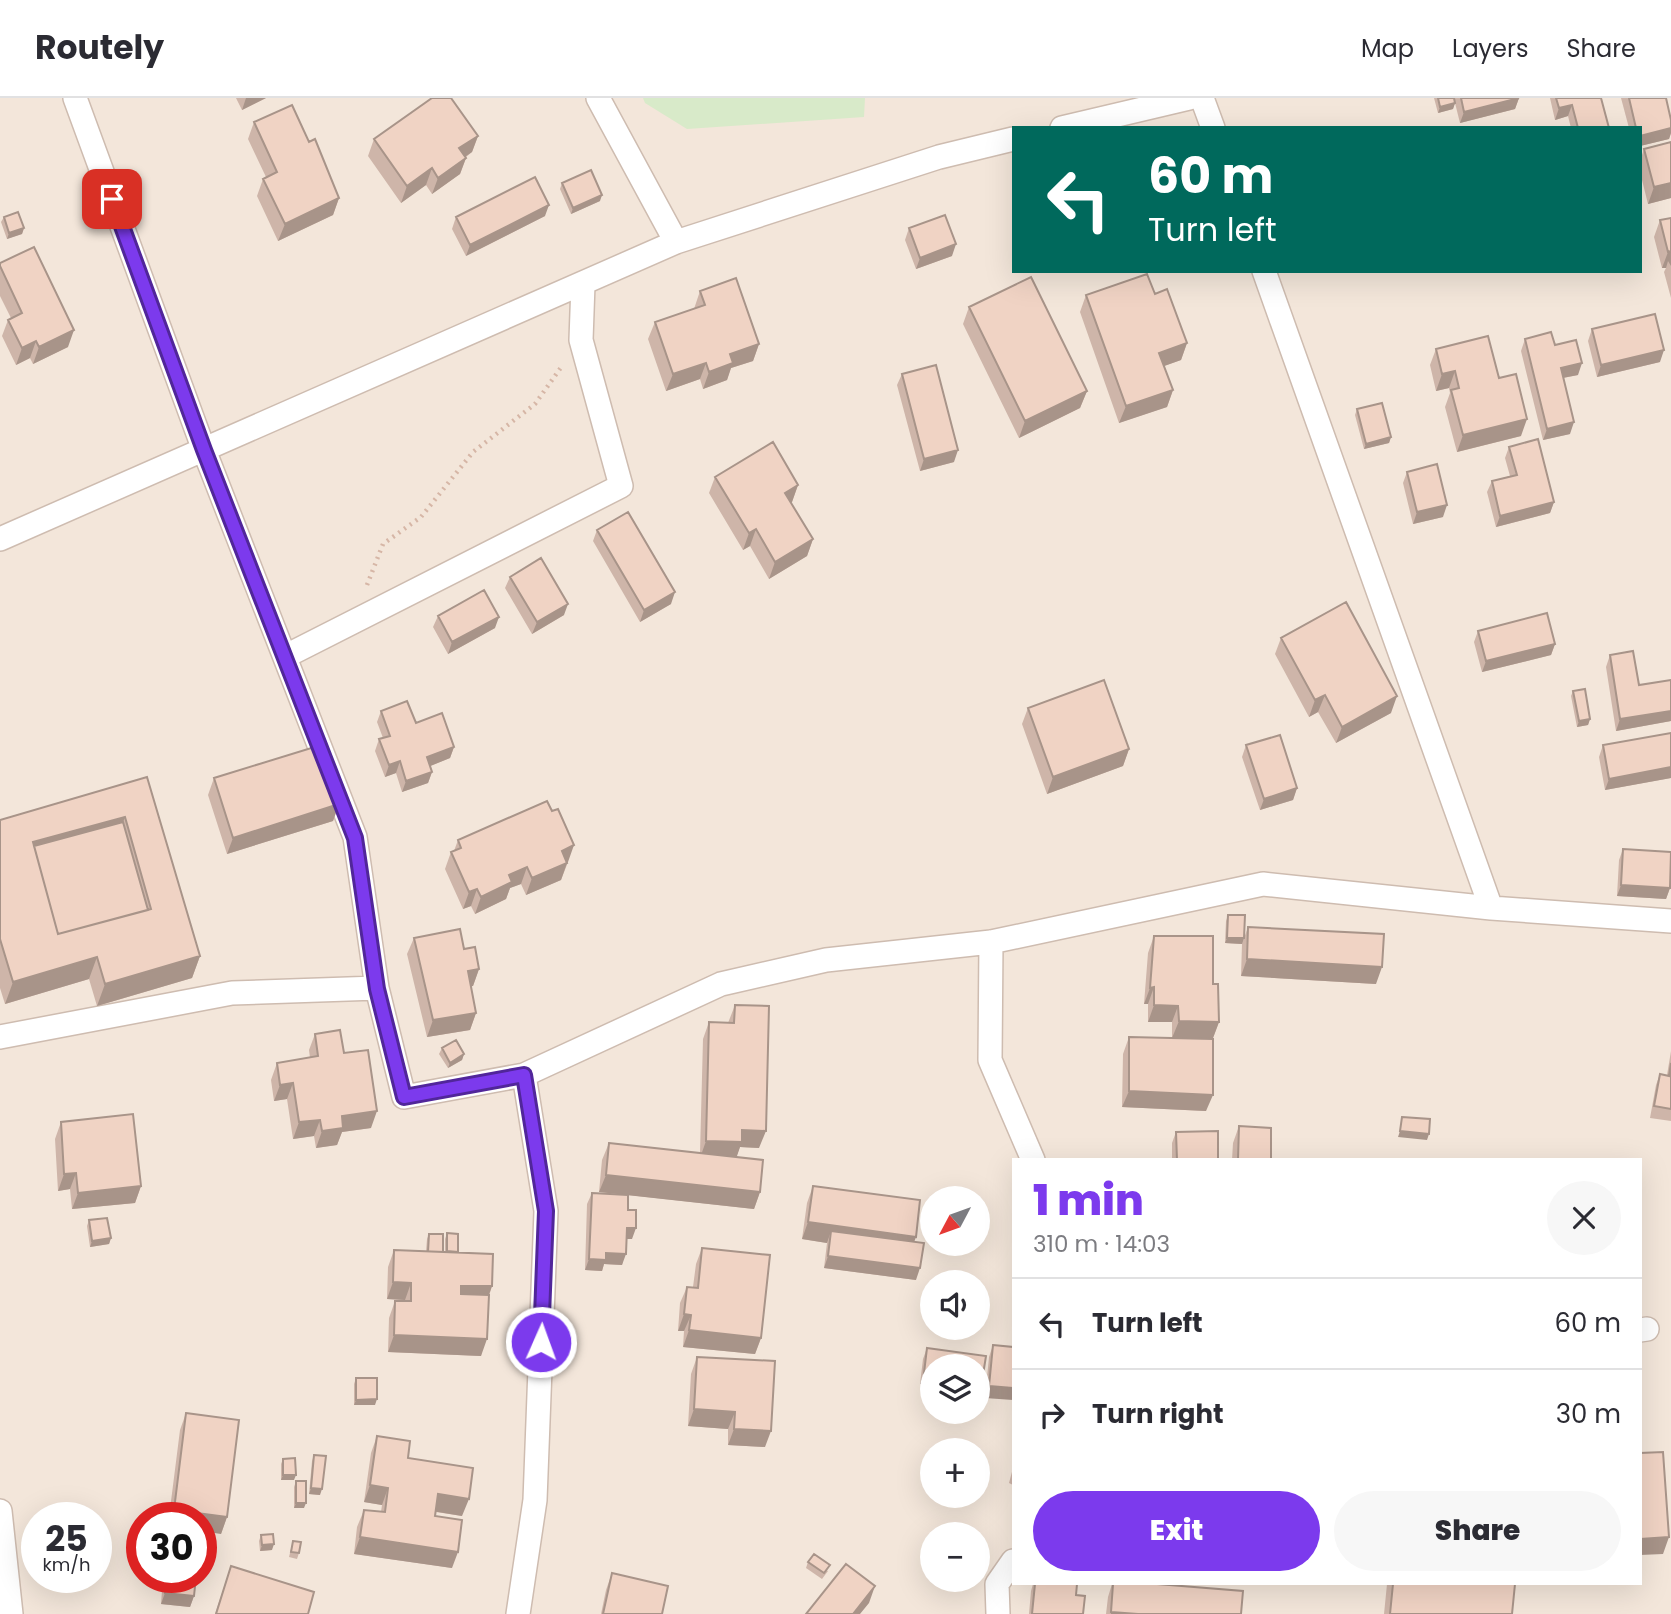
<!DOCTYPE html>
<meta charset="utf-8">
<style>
:root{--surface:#fff;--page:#f7f7f7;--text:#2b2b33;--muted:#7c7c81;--line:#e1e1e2;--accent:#7c3aed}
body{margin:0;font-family:Poppins,sans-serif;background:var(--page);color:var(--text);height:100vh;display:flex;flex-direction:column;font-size:26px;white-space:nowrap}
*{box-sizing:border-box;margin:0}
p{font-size:23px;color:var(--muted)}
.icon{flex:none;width:38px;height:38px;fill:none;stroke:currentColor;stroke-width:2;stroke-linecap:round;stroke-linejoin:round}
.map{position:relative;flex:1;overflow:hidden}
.sheet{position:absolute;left:1012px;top:1060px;width:630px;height:427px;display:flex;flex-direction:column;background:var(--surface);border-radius:0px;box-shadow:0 7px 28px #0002}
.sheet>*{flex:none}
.guide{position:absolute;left:1012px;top:28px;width:630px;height:147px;border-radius:0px;box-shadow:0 7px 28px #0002;background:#00695c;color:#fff;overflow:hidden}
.needle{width:46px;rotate:229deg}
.fabs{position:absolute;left:920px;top:1088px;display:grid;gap:14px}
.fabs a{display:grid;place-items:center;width:70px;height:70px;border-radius:50%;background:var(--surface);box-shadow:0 7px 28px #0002;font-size:35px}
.speed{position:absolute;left:21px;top:1404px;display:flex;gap:14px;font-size:35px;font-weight:700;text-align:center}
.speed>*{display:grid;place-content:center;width:91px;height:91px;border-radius:50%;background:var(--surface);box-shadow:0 7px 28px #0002;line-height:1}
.speed small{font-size:18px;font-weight:400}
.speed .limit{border:10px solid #d22;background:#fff;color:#111}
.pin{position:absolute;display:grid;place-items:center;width:60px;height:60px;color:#fff;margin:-30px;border-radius:14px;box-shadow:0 4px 10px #0006}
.me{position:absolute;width:77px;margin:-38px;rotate:2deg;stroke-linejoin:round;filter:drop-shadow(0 0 5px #0008)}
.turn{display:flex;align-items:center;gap:24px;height:147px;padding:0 21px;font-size:32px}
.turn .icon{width:91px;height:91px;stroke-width:2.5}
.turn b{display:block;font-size:49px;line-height:60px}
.round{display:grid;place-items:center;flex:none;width:74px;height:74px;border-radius:37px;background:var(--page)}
.headline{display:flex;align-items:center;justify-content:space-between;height:119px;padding:0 21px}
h1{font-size:42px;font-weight:800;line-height:52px;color:var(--accent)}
.button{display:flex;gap:14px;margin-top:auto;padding:14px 21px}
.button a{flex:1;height:80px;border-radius:42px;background:var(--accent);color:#fff;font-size:28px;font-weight:800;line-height:80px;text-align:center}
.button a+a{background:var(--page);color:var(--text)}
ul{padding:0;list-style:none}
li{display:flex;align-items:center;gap:21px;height:91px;padding:0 21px;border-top:2px solid var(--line)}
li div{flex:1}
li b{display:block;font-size:26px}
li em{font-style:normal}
header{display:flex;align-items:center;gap:42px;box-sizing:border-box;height:98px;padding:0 35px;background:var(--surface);border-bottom:2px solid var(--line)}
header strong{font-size:33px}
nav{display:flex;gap:38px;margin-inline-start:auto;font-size:24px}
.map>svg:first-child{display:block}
.residential{fill:#f3e6da;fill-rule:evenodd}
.green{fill:#d8eac9}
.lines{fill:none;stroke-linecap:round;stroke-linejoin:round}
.street-casing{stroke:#cebcb0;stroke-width:26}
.path{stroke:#d6b6a6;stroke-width:4.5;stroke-dasharray:2 5;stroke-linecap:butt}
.street{stroke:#fff;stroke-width:23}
.wall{fill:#ceb5a9}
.shaded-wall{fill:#a89489}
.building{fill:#f0d3c4;stroke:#a89489;stroke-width:2;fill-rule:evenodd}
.route-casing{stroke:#51269a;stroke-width:18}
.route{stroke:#7c3aed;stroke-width:12}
</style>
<header>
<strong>Routely</strong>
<nav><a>Map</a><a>Layers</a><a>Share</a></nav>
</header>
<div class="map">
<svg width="1671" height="1516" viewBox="0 0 1671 1516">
<rect width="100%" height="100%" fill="#fcf5eb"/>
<path class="residential" d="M0 0H1671V1516H0ZM1013 30H1640V173H1013ZM1013 1062H1640V1486H1013ZM933 1101H978V1146H933ZM933 1185H978V1230H933ZM933 1269H978V1314H933ZM933 1353H978V1398H933ZM37 1419H96V1479H37ZM142 1419H201V1479H142ZM933 1437H978V1482H933Z"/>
<path class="green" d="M643 0H865L864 19 687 31 645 5Z"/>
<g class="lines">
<defs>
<path id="street" d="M75 0 204 352 355 739 377 890 404 999 524 977 721 886 826 862 991 844 1263 786 1491 810 1671 823
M598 0 676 144
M1202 0 1213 30
M1062 30 1189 0
M1264 173 1491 810
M0 441 676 144 939 59 1013 41
M286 558 621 388 581 242 583 186
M991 844 990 962 1033 1062
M0 939 232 895 377 890
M1640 1232 1647 1231
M0 1413 11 1516
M518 1516 535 1402 546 1113 524 977
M998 1516 997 1486 1013 1463"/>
</defs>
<use href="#street" class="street-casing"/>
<path class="path" d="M367 487 383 446 421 419 473 354 535 306 562 268"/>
<use href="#street" class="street"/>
</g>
<path class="wall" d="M236 0H266L242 12Z
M1434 0H1519L1515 11 1460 25 1455 5 1453 11 1438 15Z
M1550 0H1601L1609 30H1571L1568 18 1555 22Z
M1621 0H1666L1671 22V35L1669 41 1640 48V30H1629Z
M254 24 339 100 333 117 278 143 257 98 263 81 266 79 248 41Z
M478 38 472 54 466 59V60L460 76 432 96 426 87 401 105 368 58 374 41Z
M1671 44V100L1648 106 1640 74V63L1644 51Z
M562 85 600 103 571 116 560 91Z
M545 118 466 158 452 131 456 119Z
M4 119 24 130 22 136 7 141 1 124Z
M1671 120V200L1664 174 1666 170H1662L1654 139 1660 122Z
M909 130 952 158 916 171 905 142Z
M0 165 68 249 33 266 30 260 16 267 2 238 8 222 11 220 0 198Z
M700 193 759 246 753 263 731 270 727 282 703 291 700 281 666 293 648 241 655 224 694 211Z
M1155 196 1187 245 1181 262 1164 268 1173 292 1167 309 1119 325 1080 214 1086 197Z
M969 209 1087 293 1080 310 1019 340 963 226Z
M1592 231 1660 264 1597 279 1588 243Z
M1525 241 1578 277 1563 280 1570 336 1543 342 1521 253Z
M1436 251 1499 280 1521 338 1457 354 1445 309 1450 295 1449 290 1436 293 1430 267Z
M902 276 954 364 920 373 897 287Z
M1357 311 1391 339 1389 345 1364 351 1355 317Z
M1509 349 1554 404 1550 415 1496 429 1487 394 1492 383 1510 378 1505 360Z
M1407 374 1443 419 1413 426 1403 385Z
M715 379 798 387 792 404 791 405 813 441 807 458 769 481 750 448 743 452 709 395Z
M597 432 671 506 640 524 593 443Z
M510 479 564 517 532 536 505 490Z
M438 518 495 530 448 556 433 529Z
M1478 533 1555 546 1551 557 1482 574 1474 544Z
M1281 540 1391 615 1336 645 1318 614 1309 619 1275 556Z
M1610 557 1639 587 1671 582V623L1616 633 1606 569Z
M1573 593 1590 621 1588 627 1577 629 1571 598Z
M1028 610 1129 651 1123 668 1047 696 1022 626Z
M381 613 416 625 454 649 450 660 430 668 432 674 428 685 402 694 396 675 385 679 375 653 379 641 383 640 377 624Z
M1671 635V680L1605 692 1599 659 1603 647Z
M1246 647 1297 690 1293 702 1260 712 1242 659Z
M147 679 200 858 192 880 97 908 89 881 5 906 0 890V722Z
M214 680 339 706 333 723 227 756 208 697Z
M458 742 568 764 561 782 526 797 521 786 510 790 506 801 475 816 471 808 463 811 445 771 451 754 454 753Z
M1623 751 1670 790 1666 801 1617 798 1619 762Z
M1228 817 1244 840 1242 846 1225 845 1226 823Z
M1248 829 1376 886 1241 878 1242 846Z
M1154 838 1213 886 1219 924 1213 940 1206 1013 1122 1009 1123 956 1129 939 1172 940V924H1148V906H1144L1148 855Z
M414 840 464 851 479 871 473 888H471L476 915 470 932 427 939 407 856Z
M735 907 759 1050 740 1049 736 1059 760 1094 754 1111 628 1097V1112L632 1141H627L622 1167 604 1166 602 1173 585 1172 587 1106 592 1095 621 1096 599 1094 602 1062 609 1045 700 1055 703 941 709 924 728 925Z
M315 936 344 955 371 1030 342 1034 337 1047 316 1050 314 1038 293 1041 287 1001 274 1003 271 982 277 965 310 960 309 952Z
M442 950 464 956 462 962 448 970 439 956Z
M1671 953V1023L1650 1020 1656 987 1660 976 1667 977Z
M61 1024 141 1088 135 1105 72 1111 70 1091 58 1093 55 1041Z
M1239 1028 1271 1062H1232L1233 1045Z
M1176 1034 1218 1062H1172V1045Z
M813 1088 914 1144 916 1182 824 1170 827 1145 802 1141 807 1105Z
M89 1122 111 1140 109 1146 90 1149 87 1128Z
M447 1135 457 1155 492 1188 489 1198 481 1258 388 1254 389 1220 395 1203H405V1202L387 1201 388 1169 394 1152 426 1154 427 1141 429 1136 443 1154H445V1141Z
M702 1150 761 1240 755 1256 683 1249 684 1233H678L680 1205 687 1189H693L696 1166Z
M993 1247 1013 1249 985 1300 989 1259Z
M927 1250 986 1258 982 1283 978 1295V1269H933V1288L920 1286 923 1261Z
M697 1259 765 1349 728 1347V1331L688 1328 691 1276Z
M356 1280 375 1307H354V1286Z
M186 1315 227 1419 221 1436 201 1419H169L180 1332Z
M377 1338 408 1360 462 1418 436 1414 435 1418 452 1470 354 1456 357 1429 364 1412 381 1414 382 1407 364 1404 371 1355Z
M314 1357 320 1397 309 1396 312 1363Z
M283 1361 294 1382H281V1366Z
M1013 1370V1387L1009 1385Z
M296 1383 304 1410H294V1389Z
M261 1437 272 1452 260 1453 259 1443Z
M293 1443 299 1455 297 1461 289 1459Z
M808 1464 828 1473 822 1481 806 1470Z
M231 1468 308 1516H215Z
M612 1475 662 1516H601L606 1492Z
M163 1479H196L194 1498 190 1509 161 1506Z
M1033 1486H1077L1076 1497 1083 1516H1029L1031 1493Z
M1112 1486H1157L1241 1516H1106L1108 1499Z
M1387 1486H1515L1512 1516H1384Z"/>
<path class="shaded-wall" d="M246 0H266L242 12Z
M1519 0 1515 11 1460 25 1464 14Z
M1455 5 1453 11 1438 15 1440 9Z
M1572 7 1568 18 1555 22 1559 10Z
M1671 30V35L1669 41 1640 48V38Z
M478 38 472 54 453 67 459 50Z
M466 60 460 76 432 96 438 80Z
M432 70 426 87 401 105 407 88Z
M1671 85V100L1648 106 1654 89Z
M602 97 600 103 571 116 573 110Z
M339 100 333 117 278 143 285 126Z
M549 107 545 118 466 158 470 147Z
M24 130 22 136 7 141 9 135Z
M956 146 952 158 916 171 920 160Z
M1671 153V168L1668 163 1666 170H1662L1668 154Z
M74 232 68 249 33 266 39 249Z
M36 243 30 260 16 267 22 250Z
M1187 245 1181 262 1153 272 1159 255Z
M759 246 753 263 731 270 727 282 703 291 709 274 730 256Z
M1664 252 1660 264 1597 279 1601 267Z
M706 265 700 281 666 293 673 276Z
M1582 265 1578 277 1557 281 1561 270Z
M1455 273 1449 290 1436 293 1442 276Z
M1173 292 1167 309 1119 325 1126 308Z
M1087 293 1080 310 1019 340 1025 323Z
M1527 321 1521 338 1457 354 1463 337Z
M1574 324 1570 336 1543 342 1547 331Z
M1391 339 1389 345 1364 351 1366 346Z
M958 352 954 364 920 373 924 361Z
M798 387 792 404 779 412 785 395Z
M1554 404 1550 415 1496 429 1500 418Z
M1447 407 1443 419 1413 426 1417 414Z
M756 431 750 448 743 452 749 435Z
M813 441 807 458 769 481 775 464Z
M675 494 671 506 640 524 644 512Z
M568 506 564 517 532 536 537 524Z
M499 519 495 530 448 556 452 544Z
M1555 546 1551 557 1482 574 1486 563Z
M1325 597 1318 614 1309 619 1315 602Z
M1397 598 1391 615 1336 645 1342 629Z
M1671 613V623L1616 633 1620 621Z
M1590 621 1588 627 1577 629 1579 623Z
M454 649 450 660 423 671 427 659Z
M1129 651 1123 668 1047 696 1053 679Z
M400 663 396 675 385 679 389 667Z
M1671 669V680L1605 692 1609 681Z
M432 674 428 685 402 694 406 683Z
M1297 690 1293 702 1260 712 1264 701Z
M339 706 333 723 227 756 233 740Z
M125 719 117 741 35 763 33 744Z
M574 747 568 764 557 770 567 765 561 782 526 797 532 780 562 753Z
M527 769 521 786 510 790 506 801 475 816 481 799 509 777Z
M1621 787 1670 790 1666 801 1617 798Z
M477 791 471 808 463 811 469 794Z
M1227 840H1244L1242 846 1225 845Z
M200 858 192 880 97 908 105 886Z
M97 859 89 881 5 906 13 884Z
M1247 861 1382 869 1376 886 1241 878Z
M479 871 473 888 462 890 468 873Z
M1154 889 1148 906H1144L1150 890Z
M1154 907 1178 908 1172 924H1148Z
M476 915 470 932 427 939 433 922Z
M1179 923 1219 924 1213 940H1172Z
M464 956 462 962 448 970 450 965Z
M293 985 287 1001 274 1003 280 987Z
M1129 993 1213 997 1206 1013 1122 1009Z
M377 1013 371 1030 342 1034 337 1047 316 1050 322 1033 342 1018Z
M320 1022 314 1038 293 1041 299 1024Z
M742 1032 766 1033 759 1050 740 1049 736 1061 700 1060 706 1043Z
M1400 1033 1429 1036 1427 1042 1398 1039Z
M76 1075 70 1091 58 1093 64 1076Z
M606 1077 760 1094 754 1111 599 1094Z
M141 1088 135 1105 72 1111 78 1095Z
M808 1124 916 1139 910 1155 831 1133 827 1145 802 1141Z
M627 1130H636L632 1141H623Z
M111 1140 109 1146 90 1149 92 1143Z
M606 1155 626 1156 622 1167 604 1166 602 1173 585 1172 589 1161Z
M828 1158 920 1170 916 1182 824 1170Z
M393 1184 411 1185 405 1202 387 1201Z
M461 1188H492L486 1205H455Z
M684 1216 691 1217 684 1233H678Z
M689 1232 761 1240 755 1256 683 1249Z
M394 1237 487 1241 481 1258 388 1254Z
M924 1275 933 1276V1288L920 1286Z
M978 1283H982L978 1295Z
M989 1288 1013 1290V1302L985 1300Z
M377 1301 375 1307H354L356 1302Z
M694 1311 735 1314 728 1331 688 1328Z
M734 1331 771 1333 765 1349 728 1347Z
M283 1377H296L294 1382H281Z
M370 1387 388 1390 382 1407 364 1404Z
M311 1390 322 1391 320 1397 309 1396Z
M438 1396 469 1401 462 1418 432 1413Z
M296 1405H306L304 1410H294Z
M174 1412 227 1419 221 1436 201 1433V1419H171Z
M360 1439 458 1454 452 1470 354 1456Z
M1669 1439 1663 1456 1640 1457V1441Z
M274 1446 272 1452 260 1453 262 1447Z
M875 1488 869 1505 860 1516H853Z
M165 1495 194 1498 190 1509 161 1506Z
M1111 1514 1138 1516H1111Z"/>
<path class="building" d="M432 0H451L478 38 459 50 466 60 438 80 432 70 407 88 374 41Z
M1438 0H1454L1455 5 1440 9Z
M1461 0H1519L1464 14Z
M1556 0H1601L1609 30H1578L1572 7 1559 10Z
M1629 0H1666L1671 22V30L1640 38V30H1636Z
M292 7 309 44 315 41 339 100 285 126 263 81 277 74 254 24Z
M1671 44V85L1654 89 1644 51Z
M591 72 602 97 573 110 562 85Z
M535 79 549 107 470 147 456 119Z
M18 114 24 130 9 135 4 119Z
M945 117 956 146 920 160 909 130Z
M1671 120V153L1668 154 1660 122Z
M34 149 74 232 39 249 36 243 22 250 8 222 22 215 0 168V165Z
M1147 176 1155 196 1167 191 1187 245 1159 255 1173 292 1126 308 1086 197Z
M1031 179 1087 293 1025 323 969 209Z
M736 180 759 246 730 256 733 265 709 274 706 265 673 276 655 224 705 207 700 193Z
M1655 216 1664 252 1601 267 1592 231Z
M1551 234 1555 247 1576 242 1582 265 1561 270 1574 324 1547 331 1525 241Z
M1488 238 1499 280 1516 276 1527 321 1463 337 1451 292 1459 290 1455 273 1442 276 1436 251Z
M936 267 958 352 924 361 902 276Z
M1382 305 1391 339 1366 346 1357 311Z
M1538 341 1554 404 1500 418 1492 383 1517 377 1509 349Z
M773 344 798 387 785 395 813 441 775 464 756 431 749 435 715 379Z
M1437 366 1447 407 1417 414 1407 374Z
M628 414 675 494 644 512 597 432Z
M541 460 568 506 537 524 510 479Z
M484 492 499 519 452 544 438 518Z
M1346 504 1397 598 1342 629 1325 597 1315 602 1281 540Z
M1547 515 1555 546 1486 563 1478 533Z
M1633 553 1639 587 1671 582V613L1620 621 1610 557Z
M1104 582 1129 651 1053 679 1028 610Z
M1585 591 1590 621 1579 623 1573 593Z
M407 603 416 625 442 615 454 649 427 659 432 674 406 683 400 663 389 667 379 641 390 638 381 613Z
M1671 635V669L1609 681 1603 647Z
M1280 637 1297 690 1264 701 1246 647Z
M321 647 339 706 233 740 214 680Z
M147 679 200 858 105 886 97 859 13 884 0 841V722ZM125 719 151 811 58 836 33 744Z
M547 703 552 713 558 711 574 747 562 753 567 765 532 780 527 769 509 777 512 784 481 799 477 791 469 794 451 754 461 750 458 742Z
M123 724 148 812 58 836 34 748Z
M1623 751 1671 754 1670 790 1621 787Z
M1228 817H1245L1244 840H1227Z
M1248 829 1384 836 1382 869 1247 861Z
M460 831 464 851 475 849 479 871 468 873 476 915 433 922 414 840Z
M1154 838H1213V886H1218L1219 924 1179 923 1178 908 1154 907V889L1150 890Z
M735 907 769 908 766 1033 742 1032V1044L706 1043 709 924 734 925Z
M340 932 344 955 368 952 377 1013 342 1018 343 1030 322 1033 320 1022 299 1024 293 985 280 987 277 965 318 958 315 936Z
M1129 939 1213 941V997L1129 993Z
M456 942 464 956 450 965 442 950Z
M1671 965V1011L1654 1008 1660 976 1669 978Z
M133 1016 141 1088 78 1095 76 1075 64 1076 61 1024Z
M1402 1019 1430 1021 1429 1036 1400 1033Z
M1239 1028 1271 1030V1062H1238Z
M1218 1033V1062H1177L1176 1034Z
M609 1045 763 1062 760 1094 606 1077Z
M813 1088 920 1102 916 1139 808 1124Z
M592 1095 628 1097V1112H636V1130H627L626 1156 606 1155V1162L589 1161Z
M107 1120 111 1140 92 1143 89 1122Z
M831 1133 924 1145 920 1170 828 1158Z
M447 1135 458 1136V1154L447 1153Z
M429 1136H443V1154H428Z
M702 1150 770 1157 761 1240 689 1232 691 1217 684 1216 687 1189 698 1190Z
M394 1152 493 1156 492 1188H461V1196L489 1197 487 1241 394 1237 395 1203H411V1185L393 1184Z
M993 1247 1013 1249V1290L989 1288Z
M927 1250 986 1258 982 1283H978V1269H933V1276L924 1275Z
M697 1259 775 1263 771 1333 734 1331 735 1314 694 1311Z
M356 1280H377V1301L356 1302Z
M186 1315 239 1322 227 1419 174 1412Z
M377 1338 410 1343 408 1360 473 1370 469 1401 438 1396 435 1418 462 1422 458 1454 360 1439 364 1412 385 1414 388 1390 370 1387Z
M1663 1354 1669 1439 1640 1441V1355Z
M314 1357 326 1358 322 1391 311 1390Z
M295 1360 296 1377H283V1361Z
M296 1383H306V1405H296Z
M273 1436 274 1446 262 1447 261 1437Z
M293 1443 301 1444 299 1455 291 1454Z
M814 1456 830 1467 824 1475 808 1464Z
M846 1466 875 1488 853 1516H806Z
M231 1468 314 1494 308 1516H216Z
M612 1475 668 1488 662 1516H603Z
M166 1479H196L194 1498 165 1495Z
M1035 1486H1077L1076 1497 1085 1498 1083 1516H1032Z
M1113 1486H1157L1243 1493 1241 1516H1138L1111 1514Z
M1393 1486H1515L1512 1516H1390Z"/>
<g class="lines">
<defs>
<path id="route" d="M112 101 204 352 355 740 377 891 404 999 524 977 546 1113 541 1244"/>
</defs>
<use href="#route" class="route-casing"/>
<use href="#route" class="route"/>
</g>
</svg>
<div class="fabs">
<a><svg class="needle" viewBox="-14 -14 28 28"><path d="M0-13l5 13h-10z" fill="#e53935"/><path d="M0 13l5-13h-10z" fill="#7c7c81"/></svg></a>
<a><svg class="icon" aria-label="sound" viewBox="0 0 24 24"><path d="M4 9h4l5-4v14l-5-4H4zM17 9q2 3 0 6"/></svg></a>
<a><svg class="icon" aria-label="layers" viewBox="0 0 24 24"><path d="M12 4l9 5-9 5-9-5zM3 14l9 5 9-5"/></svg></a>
<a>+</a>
<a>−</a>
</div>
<div class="speed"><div>25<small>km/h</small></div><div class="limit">30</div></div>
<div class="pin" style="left:112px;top:101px;background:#d93025"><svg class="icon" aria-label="arrive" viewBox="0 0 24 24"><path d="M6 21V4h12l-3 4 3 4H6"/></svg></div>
<svg class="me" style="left:541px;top:1244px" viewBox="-20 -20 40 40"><circle r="17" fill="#7c3aed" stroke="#fff" stroke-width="3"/><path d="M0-11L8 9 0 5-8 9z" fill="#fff"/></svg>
<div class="guide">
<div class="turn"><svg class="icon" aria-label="left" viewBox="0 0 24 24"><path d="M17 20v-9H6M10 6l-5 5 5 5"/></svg><div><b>60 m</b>Turn left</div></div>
</div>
<section class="sheet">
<div class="headline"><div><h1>1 min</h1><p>310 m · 14:03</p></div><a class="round"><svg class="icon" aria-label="close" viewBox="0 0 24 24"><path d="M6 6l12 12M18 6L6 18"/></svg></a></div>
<ul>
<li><svg class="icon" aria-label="left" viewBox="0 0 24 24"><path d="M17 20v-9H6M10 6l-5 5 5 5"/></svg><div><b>Turn left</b></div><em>60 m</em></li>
<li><svg class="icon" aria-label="right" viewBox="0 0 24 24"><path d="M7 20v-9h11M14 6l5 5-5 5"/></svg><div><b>Turn right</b></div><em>30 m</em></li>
</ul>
<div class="button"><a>Exit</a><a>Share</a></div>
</section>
</div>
